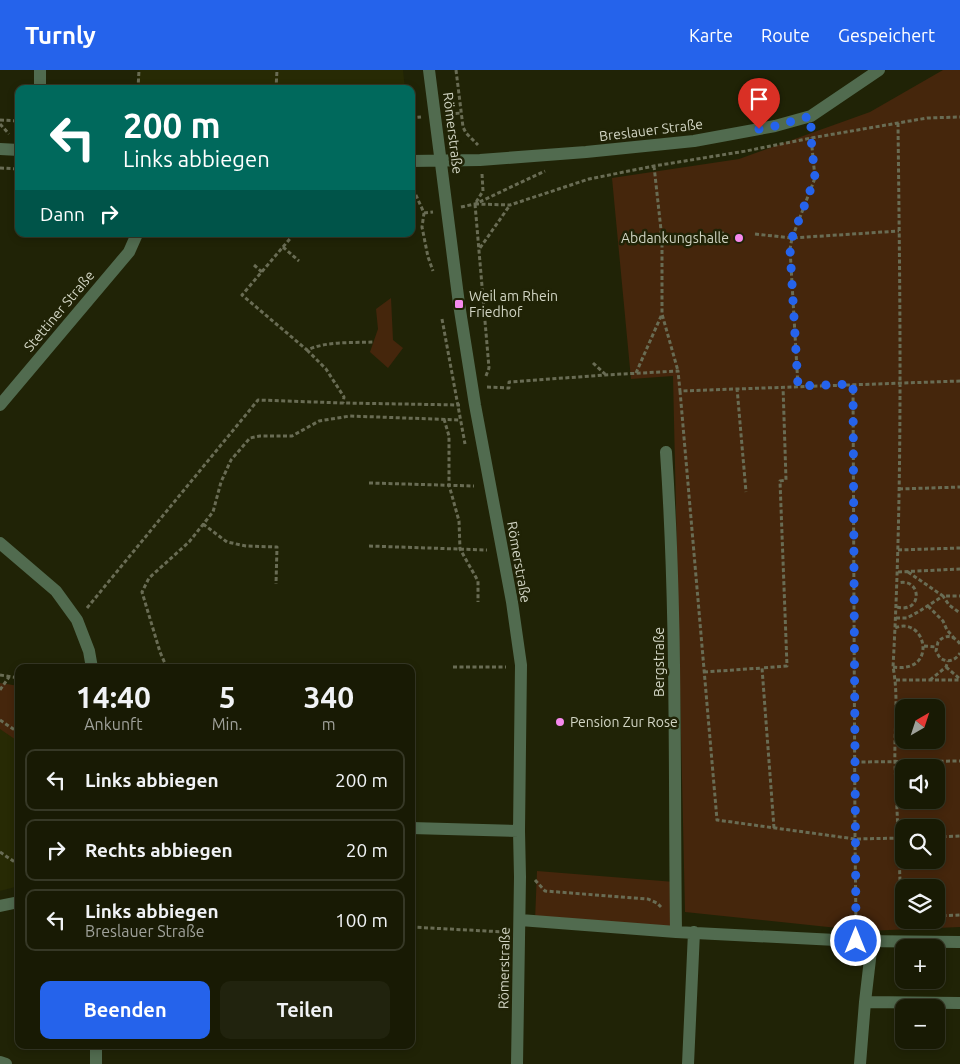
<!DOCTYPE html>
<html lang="de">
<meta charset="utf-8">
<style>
:root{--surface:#181a04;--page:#21230e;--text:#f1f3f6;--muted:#9fa19a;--line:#363826;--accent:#2563eb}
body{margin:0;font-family:Ubuntu,sans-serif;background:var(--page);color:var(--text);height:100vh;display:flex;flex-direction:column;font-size:19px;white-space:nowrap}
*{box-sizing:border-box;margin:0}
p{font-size:16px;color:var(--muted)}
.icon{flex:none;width:28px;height:28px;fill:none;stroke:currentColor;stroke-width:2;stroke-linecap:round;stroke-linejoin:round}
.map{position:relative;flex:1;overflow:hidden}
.details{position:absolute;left:15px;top:594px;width:400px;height:385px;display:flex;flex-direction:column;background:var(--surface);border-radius:10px;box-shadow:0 2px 8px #0003,0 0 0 1px var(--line)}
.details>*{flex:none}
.top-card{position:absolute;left:15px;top:15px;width:400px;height:152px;border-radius:10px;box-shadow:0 2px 8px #0003,0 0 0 1px var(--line);background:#00695c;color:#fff;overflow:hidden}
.needle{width:32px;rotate:39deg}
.controls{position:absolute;left:895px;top:629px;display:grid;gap:10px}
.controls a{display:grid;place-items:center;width:50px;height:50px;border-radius:10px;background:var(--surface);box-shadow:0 2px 8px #0003,0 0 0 1px var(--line);font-size:25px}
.pin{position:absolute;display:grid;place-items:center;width:42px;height:42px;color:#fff;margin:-51px -21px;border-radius:50% 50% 50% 0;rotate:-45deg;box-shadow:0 0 5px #0007}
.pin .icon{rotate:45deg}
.me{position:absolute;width:55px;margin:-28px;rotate:0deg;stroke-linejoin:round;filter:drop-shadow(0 0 4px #0008)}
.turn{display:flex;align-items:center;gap:18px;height:105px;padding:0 25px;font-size:22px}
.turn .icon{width:65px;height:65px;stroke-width:2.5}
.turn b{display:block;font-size:35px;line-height:42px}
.then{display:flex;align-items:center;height:48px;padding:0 25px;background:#0003;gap:10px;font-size:19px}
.eta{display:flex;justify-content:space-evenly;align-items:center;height:85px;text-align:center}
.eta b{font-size:30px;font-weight:700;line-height:35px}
.button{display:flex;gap:10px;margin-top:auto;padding:10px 25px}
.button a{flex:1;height:58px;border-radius:10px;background:var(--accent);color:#fff;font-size:20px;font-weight:700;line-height:58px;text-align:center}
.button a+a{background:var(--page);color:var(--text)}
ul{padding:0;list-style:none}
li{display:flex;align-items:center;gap:15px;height:62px;margin:0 10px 8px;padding:0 15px;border:2px solid var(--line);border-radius:10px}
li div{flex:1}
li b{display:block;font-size:19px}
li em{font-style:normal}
header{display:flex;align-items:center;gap:30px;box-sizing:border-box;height:70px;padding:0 25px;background:var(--accent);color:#fff}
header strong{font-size:24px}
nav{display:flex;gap:28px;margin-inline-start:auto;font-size:18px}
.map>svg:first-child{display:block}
.built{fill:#272a04}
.green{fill:#45260c;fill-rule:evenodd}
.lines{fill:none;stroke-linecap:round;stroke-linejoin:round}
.path{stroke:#696c54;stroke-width:3;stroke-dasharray:4 2.5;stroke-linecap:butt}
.minor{stroke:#516b4f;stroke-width:12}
.route{stroke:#2563eb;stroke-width:9;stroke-dasharray:0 16.2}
.poi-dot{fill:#f689ed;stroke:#202306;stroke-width:2}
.labels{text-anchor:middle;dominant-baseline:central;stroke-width:5;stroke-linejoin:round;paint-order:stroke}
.street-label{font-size:14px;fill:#d2d5c4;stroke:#202306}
.poi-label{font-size:14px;fill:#d2d5c4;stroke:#202306;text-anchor:start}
</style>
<header>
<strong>Turnly</strong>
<nav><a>Karte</a><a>Route</a><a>Gespeichert</a></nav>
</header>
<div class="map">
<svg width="960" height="994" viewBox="0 0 960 994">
<rect width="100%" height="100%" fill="#202306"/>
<path class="built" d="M139 0H403L405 19H138Z
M0 613 19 616V816L0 821Z"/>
<path class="green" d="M943 0H960V857L866 861 685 842 673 306 631 309 612 108 739 89 870 42ZM904 638H936V670H904ZM904 698H936V730H904ZM904 758H936V790H904ZM904 818H936V850H904Z
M391 228 393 270 403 278 388 298 370 282 378 259 376 239Z
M0 613 19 616V672L0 659Z
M537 801 675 812 676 862 535 851Z"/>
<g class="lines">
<path class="path" d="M456 0 463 57 466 63 478 75
M138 19 139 0
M276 19 277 0
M449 44 461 43
M411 48 421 47
M0 50 19 51
M898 53C900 234 903 416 893 597 899 628 894 661 895 693 897 745 900 796 901 847H904
M0 54 9 64
M654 96 662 169V244L678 301
M0 98 19 99
M482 104 483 121 475 134 489 298 486 306
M411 121 415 123 424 143 422 157 428 187 433 201
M475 134 510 135 589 109 654 96 746 81 811 68 927 48 960 47
M461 137 475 134 545 101
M424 143 433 142
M294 164 242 225 307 280C327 271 352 273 374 272
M755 164 792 168 899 161
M662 169 724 163
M283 177 299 191
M480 178 510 135
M254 195 262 202
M442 249 465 374
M307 280 326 299 344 327 343 333
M593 293 605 304
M636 303 662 244
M798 316 790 179 792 168 815 108 811 67
M487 317 509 318V312L605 305 678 301 680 321 960 311
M737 318 746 422
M680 321 717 750 855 769 853 314
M444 349 449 366V415L459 451 460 479 478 511V532
M369 413 474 416
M899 419 960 417
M203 454 227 472 246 476 277 477 276 514
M369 476 487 480
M898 480 960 478
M898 502 960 499
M908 502 943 526H960
M928 536 943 551 947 560 954 568
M897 537C923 544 922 507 898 513
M87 538 258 330 343 333 460 335
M896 548H907L918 542 943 526 949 535 960 543
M960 574C954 565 945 564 938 572L936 581 940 588C948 593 955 591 960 583
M924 576 936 577
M453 597H506
M893 597C939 604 926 545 895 558
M946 597 960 609
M167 598 160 582 142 522 149 508 189 472 213 442 221 412 231 390 250 368 260 366H292L319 351 350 346 460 350
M704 602 762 598
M0 605 19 608
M896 610H960
M930 610 946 597 948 591
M0 620 9 607
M0 650 19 663
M855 692 960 691
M774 758 762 598 787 596 780 411 786 410 783 316
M936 767 960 766
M0 782 19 795
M535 810 545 821 648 829 657 833 661 837
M936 846 960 845
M411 857 505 862
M856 858 855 769 904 768"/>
<path class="minor" d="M40 0V19
M429 0 459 234 475 335 512 532 521 595 519 761 520 807 517 994
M0 79 19 80
M411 91 480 90 586 82 694 71 775 56 811 46 879 0
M0 335 129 182 137 164
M666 382C677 542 674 702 676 862
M0 473 56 521 77 550 89 581 92 598
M411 758 519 761
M0 836 19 832
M520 850 676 862 856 871 960 872
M865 932 960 933
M96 975V994
M0 992 6 994
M688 994 694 862
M860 994 865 932 872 872"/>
</g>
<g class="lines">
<path class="route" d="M759 59 775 56 811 46V68L815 108 792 168 790 179 798 316 853 314 856 871"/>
</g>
<g class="poi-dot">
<circle cx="739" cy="168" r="5"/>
<rect x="454" y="229" width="10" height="10" rx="2.5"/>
<circle cx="560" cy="652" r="5"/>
</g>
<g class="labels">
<g class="street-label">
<text transform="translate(651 60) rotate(-7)">Breslauer Straße</text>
<text transform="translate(453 63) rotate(83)">Römerstraße</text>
<text transform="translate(59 241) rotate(-50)">Stettiner Straße</text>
<text transform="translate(519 492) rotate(80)">Römerstraße</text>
<text transform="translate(659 592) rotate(-90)">Bergstraße</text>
<text transform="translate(504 898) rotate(-89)">Römerstraße</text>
</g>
<g class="poi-label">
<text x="729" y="168" text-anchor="end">Abdankungshalle</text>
<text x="469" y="226">Weil am Rhein<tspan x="469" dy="16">Friedhof</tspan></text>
<text x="570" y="652">Pension Zur Rose</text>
</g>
</g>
</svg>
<div class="controls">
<a><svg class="needle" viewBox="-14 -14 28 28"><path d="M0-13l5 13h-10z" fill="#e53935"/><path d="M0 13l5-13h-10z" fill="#9fa19a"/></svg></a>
<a><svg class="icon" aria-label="sound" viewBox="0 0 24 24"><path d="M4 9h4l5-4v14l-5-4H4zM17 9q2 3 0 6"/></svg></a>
<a><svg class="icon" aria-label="search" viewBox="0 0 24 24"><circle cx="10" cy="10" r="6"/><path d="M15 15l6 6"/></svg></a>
<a><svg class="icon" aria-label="layers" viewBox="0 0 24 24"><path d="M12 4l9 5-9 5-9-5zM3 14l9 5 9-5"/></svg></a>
<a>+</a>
<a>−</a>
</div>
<div class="pin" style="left:759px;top:59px;background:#d93025"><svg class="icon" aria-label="arrive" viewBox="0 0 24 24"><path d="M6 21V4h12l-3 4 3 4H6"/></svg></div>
<svg class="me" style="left:856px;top:871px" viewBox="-20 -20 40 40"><circle r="17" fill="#2563eb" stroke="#fff" stroke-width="3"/><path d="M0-11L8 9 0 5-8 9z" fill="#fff"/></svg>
<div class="top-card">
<div class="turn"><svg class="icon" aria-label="left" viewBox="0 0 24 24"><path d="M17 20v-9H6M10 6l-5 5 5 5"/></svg><div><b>200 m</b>Links abbiegen</div></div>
<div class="then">Dann<svg class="icon" aria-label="right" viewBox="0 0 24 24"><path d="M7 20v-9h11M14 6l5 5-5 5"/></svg></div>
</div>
<section class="details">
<div class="eta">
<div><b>14:40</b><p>Ankunft</p></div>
<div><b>5</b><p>Min.</p></div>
<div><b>340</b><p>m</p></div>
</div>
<ul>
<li><svg class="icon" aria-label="left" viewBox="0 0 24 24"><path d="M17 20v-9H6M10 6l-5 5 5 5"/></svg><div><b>Links abbiegen</b></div><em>200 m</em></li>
<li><svg class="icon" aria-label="right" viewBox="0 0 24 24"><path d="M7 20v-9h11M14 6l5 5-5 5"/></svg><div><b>Rechts abbiegen</b></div><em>20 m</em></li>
<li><svg class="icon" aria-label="left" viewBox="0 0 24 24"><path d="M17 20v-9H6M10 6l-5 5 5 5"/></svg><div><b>Links abbiegen</b><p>Breslauer Straße</p></div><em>100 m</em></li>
</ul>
<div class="button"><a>Beenden</a><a>Teilen</a></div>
</section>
</div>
